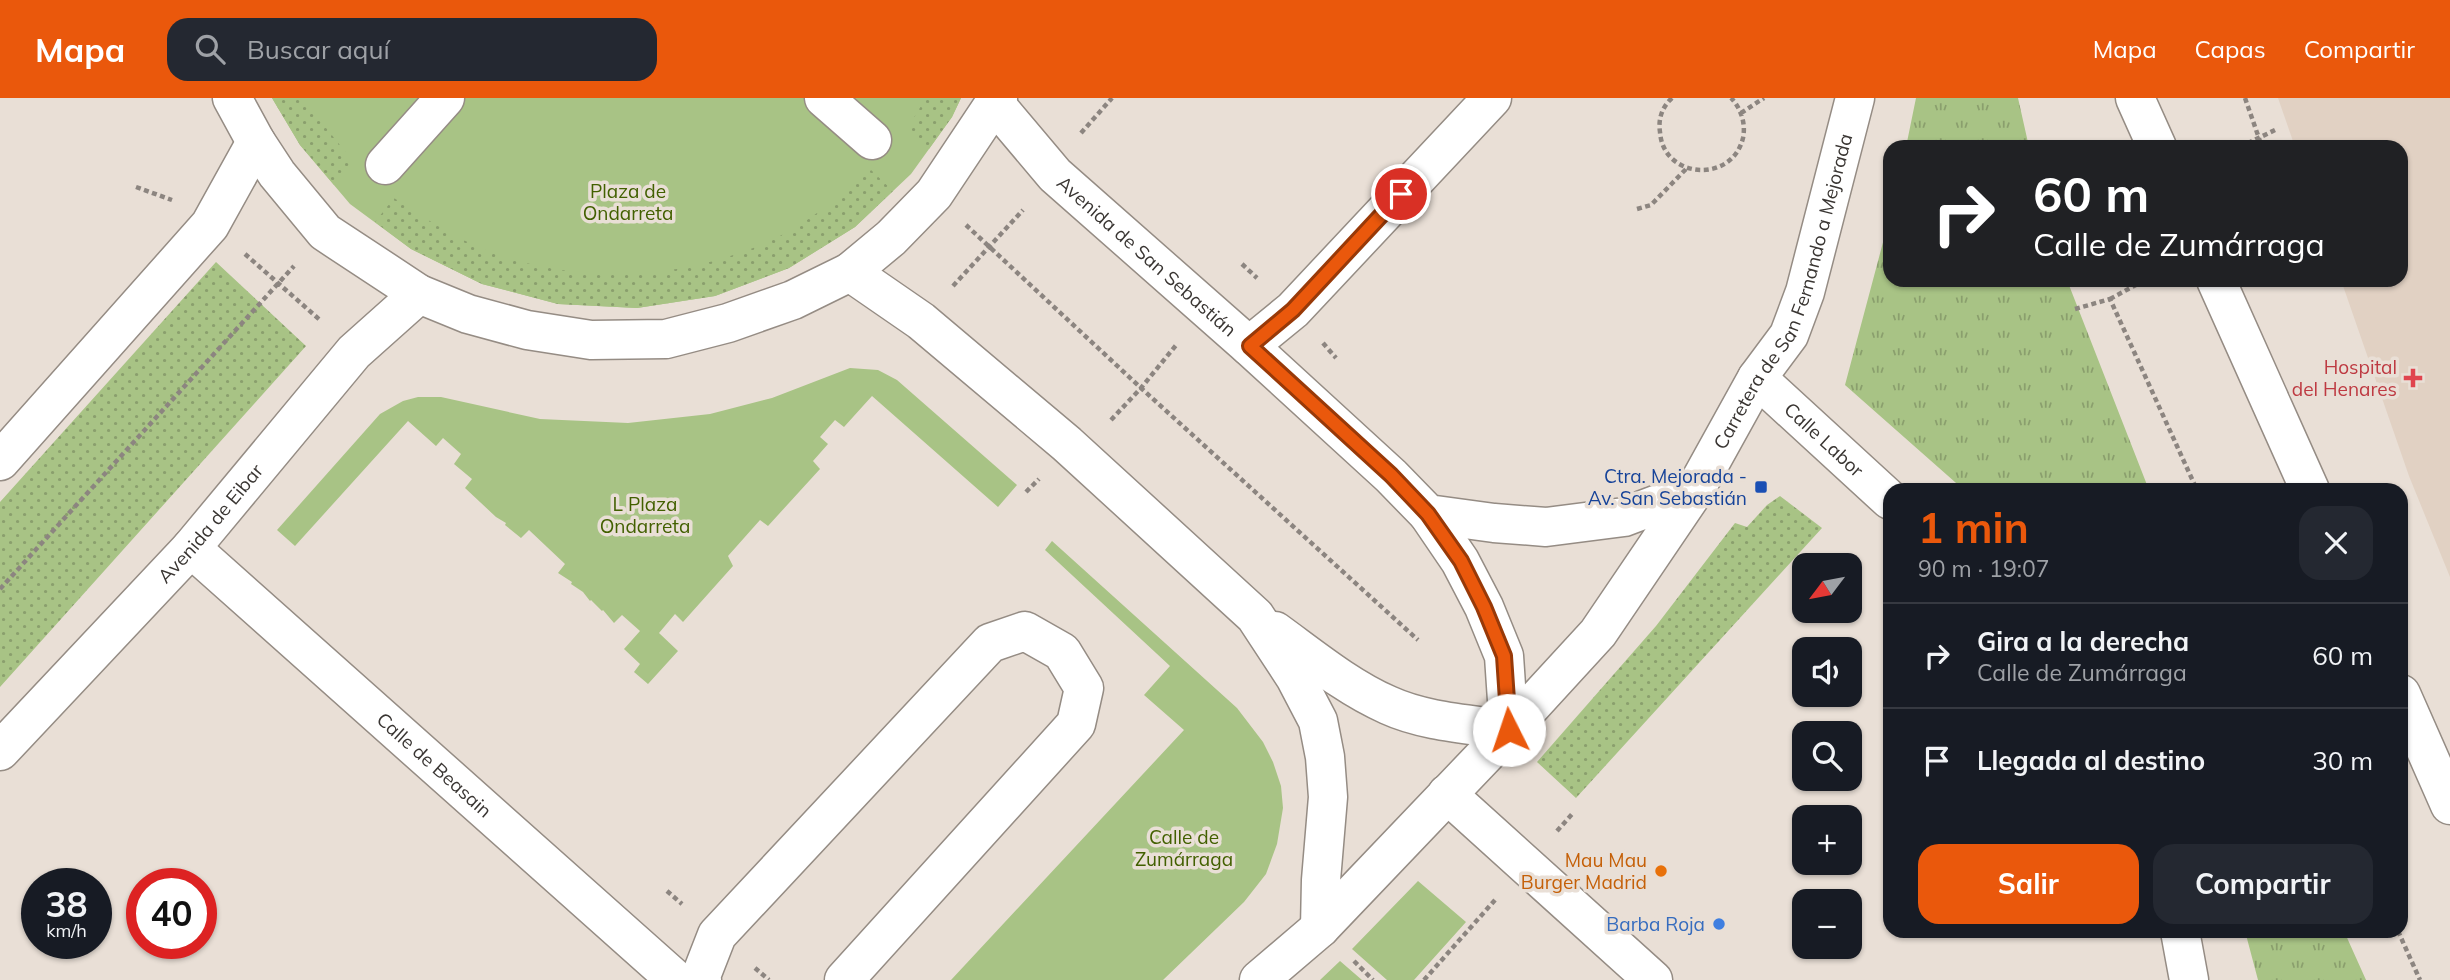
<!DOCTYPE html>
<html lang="es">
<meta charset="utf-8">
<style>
:root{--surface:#171b24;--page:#242831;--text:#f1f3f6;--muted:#9ea1a6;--line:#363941;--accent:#ea580c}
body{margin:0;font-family:Mulish,sans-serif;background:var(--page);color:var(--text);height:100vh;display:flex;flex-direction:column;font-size:26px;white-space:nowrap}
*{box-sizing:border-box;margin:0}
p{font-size:23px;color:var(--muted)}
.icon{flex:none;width:38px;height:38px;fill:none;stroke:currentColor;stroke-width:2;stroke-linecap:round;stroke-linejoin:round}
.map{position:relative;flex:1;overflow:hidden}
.panel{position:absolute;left:1883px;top:385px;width:525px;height:455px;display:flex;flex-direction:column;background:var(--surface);border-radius:21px;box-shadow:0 2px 5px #0004}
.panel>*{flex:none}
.guide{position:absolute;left:1883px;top:42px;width:525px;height:147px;border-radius:21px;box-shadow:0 2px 5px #0004;background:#202124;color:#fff;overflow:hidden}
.needle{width:46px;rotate:238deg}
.tools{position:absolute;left:1792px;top:455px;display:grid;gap:14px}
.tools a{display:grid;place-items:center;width:70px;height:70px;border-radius:14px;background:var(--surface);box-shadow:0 2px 5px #0004;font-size:35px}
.speed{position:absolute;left:21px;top:770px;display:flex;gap:14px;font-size:35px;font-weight:700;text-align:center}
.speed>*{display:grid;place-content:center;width:91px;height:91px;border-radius:50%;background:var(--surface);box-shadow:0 2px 5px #0004;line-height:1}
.speed small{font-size:18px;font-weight:400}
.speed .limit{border:10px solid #d22;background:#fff;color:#111}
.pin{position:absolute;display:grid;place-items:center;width:60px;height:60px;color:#fff;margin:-30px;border:4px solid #fff;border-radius:50%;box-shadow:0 2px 7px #0007}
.me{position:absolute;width:77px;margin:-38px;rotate:356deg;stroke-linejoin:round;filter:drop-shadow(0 0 5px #0008)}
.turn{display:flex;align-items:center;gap:24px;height:147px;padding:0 35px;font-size:32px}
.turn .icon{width:91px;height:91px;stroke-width:2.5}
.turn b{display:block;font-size:49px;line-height:60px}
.round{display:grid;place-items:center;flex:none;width:74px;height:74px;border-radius:21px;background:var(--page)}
.headline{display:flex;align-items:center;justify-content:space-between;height:119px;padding:0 35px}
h1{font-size:42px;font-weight:700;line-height:52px;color:var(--accent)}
.button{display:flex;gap:14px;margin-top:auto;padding:14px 35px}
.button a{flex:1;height:80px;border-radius:21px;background:var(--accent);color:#fff;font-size:28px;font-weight:700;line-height:80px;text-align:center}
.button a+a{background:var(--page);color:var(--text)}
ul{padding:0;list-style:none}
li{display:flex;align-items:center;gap:21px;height:105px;padding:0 35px;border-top:2px solid var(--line)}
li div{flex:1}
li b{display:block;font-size:26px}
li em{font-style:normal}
header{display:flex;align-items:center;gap:42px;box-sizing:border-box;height:98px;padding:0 35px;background:var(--accent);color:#fff}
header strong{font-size:33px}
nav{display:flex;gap:38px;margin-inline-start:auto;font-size:24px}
.search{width:490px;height:63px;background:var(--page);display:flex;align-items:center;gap:18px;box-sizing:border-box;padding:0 24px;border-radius:21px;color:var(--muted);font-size:26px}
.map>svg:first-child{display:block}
.built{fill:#e1d1c3}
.grass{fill:url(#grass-tufts)}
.park{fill:#a8c385}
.garden{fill:url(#garden-dots)}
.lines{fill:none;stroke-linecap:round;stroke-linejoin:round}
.minor-casing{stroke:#958c84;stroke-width:41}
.path{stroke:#8c8580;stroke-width:4.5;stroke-dasharray:5 3.5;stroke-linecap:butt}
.minor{stroke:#fff;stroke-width:38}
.route-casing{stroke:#983908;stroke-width:18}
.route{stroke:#ea580c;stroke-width:12}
.health-dot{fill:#e0444e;stroke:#e9dfd6;stroke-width:2.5}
.transit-dot{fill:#1a4fb4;stroke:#e9dfd6;stroke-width:2.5}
.food-dot{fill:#e8710a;stroke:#e9dfd6;stroke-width:2.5}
.shop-dot{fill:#3f7fe0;stroke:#e9dfd6;stroke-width:2.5}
.labels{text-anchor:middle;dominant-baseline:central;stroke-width:7;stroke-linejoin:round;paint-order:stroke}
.park-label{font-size:19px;fill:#426000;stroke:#e9dfd6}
.street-label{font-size:19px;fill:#393532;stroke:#e9dfd6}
.health-label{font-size:19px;fill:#be3a42;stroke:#e9dfd6;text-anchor:end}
.transit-label{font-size:19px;fill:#164399;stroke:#e9dfd6;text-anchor:end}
.food-label{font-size:19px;fill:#c56008;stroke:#e9dfd6;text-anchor:end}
.shop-label{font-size:19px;fill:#366cbe;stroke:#e9dfd6;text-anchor:end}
</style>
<header>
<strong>Mapa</strong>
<div class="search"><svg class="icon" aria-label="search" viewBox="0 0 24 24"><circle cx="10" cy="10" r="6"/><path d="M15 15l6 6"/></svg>Buscar aquí</div>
<nav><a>Mapa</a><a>Capas</a><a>Compartir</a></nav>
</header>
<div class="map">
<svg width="2450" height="882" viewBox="0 0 2450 882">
<defs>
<pattern id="grass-tufts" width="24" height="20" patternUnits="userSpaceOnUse" patternTransform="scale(1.75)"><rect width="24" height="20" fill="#a8c385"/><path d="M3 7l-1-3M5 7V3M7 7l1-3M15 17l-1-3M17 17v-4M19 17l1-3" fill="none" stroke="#8a9f6d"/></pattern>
<pattern id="garden-dots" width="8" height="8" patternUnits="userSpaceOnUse" patternTransform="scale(1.75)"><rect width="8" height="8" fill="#a8c385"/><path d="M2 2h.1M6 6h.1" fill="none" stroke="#8a9f6d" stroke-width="1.8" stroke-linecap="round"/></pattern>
</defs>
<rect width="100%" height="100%" fill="#e9dfd6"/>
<path class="built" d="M2278 0H2450V479L2409 378 2341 182H2401V49H2295Z"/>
<path class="grass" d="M1916 0H2018L2029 49H1906Z
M1890 118V182H2067L2149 392H1964L1845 287Z
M2245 833H2344L2366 882H2258Z"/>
<path class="park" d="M272 0H961L952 19 911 76 855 129 789 170 715 198 637 210 558 206 482 186 411 151 350 106 300 47Z
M850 270 878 272 897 282 1017 387 998 409 872 298 844 329 835 322 820 339 828 346 813 363 820 371 768 428 760 422 728 458 733 468 683 524 675 516 659 535 678 553 648 586 634 574 640 566 624 551 640 533 622 517 614 525 603 512 602 513 591 502 590 503 583 494 571 486 572 484 558 475 565 466 529 432 521 440 505 427 506 425 496 419 465 390 472 381 454 366 461 356 443 340 436 348 408 323 295 448 277 432 380 316 403 303 418 299H441L540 321 628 325 710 316 772 300Z
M1052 443 1237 610 1263 644 1273 664 1281 688 1283 710 1277 746 1266 776 1244 804 1163 882H951L1184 632 1144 597 1170 568 1045 452Z
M1418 783 1466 824 1414 882H1387L1352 851Z
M1340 863 1362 882H1320Z"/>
<path class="garden" d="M272 0H307L315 16 355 66 334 87 300 47Z
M926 0H961L952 19 929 51 905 34Z
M871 72 893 93 855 129 789 170 715 198 637 210 558 206 482 186 411 151 375 124 394 100C426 121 459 143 496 156 588 188 689 181 776 140 811 123 841 97 871 72Z
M216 164 306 248 0 589V404Z
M1780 398 1822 430 1576 700 1537 664 1656 528 1735 425 1747 429 1767 407Z"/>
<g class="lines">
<defs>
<g id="minor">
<path d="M232 0 256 44 277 76 325 134 419 196 468 216 527 232 591 242 666 241 728 225 793 202 850 174 891 140 934 96 998 0"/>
<path d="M824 0 872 42"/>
<path d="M2135 0 2157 49"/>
<path id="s1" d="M996 7 1055 77 1249 248 1391 378 1428 416 1494 425 1546 429 1624 419 1695 392"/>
<path d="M385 67 445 0"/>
<path d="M850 174 921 223 1067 346 1255 518 1295 579 1318 623 1325 659 1328 699 1321 782 1320 830"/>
<path d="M2216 182 2310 392"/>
<path d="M1249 248 1293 212 1492 0"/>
<path id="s2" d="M1757 280 1890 402"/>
<path d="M0 363 210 127 256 44"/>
<path id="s3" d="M191 450 676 882"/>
<path d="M1275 533C1311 559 1347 589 1388 607 1425 624 1470 626 1509 632L1504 558 1484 509 1460 463 1428 416"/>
<path d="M2401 596 2450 707"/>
<path id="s4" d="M0 653 191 450 354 254 419 196"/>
<path d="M1447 696 1653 882"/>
<path d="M2180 833 2189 882"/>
<path d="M702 882 701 878 717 837 990 545 1025 533 1062 554 1084 590 1076 626 844 882"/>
<path id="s5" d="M1259 882 1320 830 1509 632 1598 535 1695 392 1757 280 1789 237 1805 194 1855 0"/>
</g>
</defs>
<use href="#minor" class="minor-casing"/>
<path class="path" d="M1672 0C1662 9 1658 21 1660 34 1663 81 1732 86 1743 40 1746 26 1741 10 1731 0
M2245 0 2262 49
M1741 15 1764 0
M1081 35 1112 0
M2240 49 2275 32
M136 89 172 102
M1637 111 1651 107 1687 70
M966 127 1141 290 1418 542
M245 156 320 222
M1242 166 1257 180
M953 188 1023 112
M2110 201 2145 182
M2075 211 2110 201 2197 392
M1323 245 1336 260
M1111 322 1141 290 1177 246
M1026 394 1039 381
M0 491 294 168
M1557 733 1574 714
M667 793 682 806
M2398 833 2420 882
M1354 863 1373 882
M755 870 769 882
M1424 882 1495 802"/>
<use href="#minor" class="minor"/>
</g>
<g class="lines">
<defs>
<path id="route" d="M1401 96 1293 212 1250 248 1391 377 1428 416 1461 463 1484 509 1504 558 1509 632"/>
</defs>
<use href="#route" class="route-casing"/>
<use href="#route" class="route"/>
</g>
<path class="health-dot" d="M2409.5 269.5h7v7h7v7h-7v7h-7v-7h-7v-7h7z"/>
<rect class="transit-dot" x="1754" y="382" width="14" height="14" rx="3.5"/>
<circle class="food-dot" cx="1661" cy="773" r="7"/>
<circle class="shop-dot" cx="1719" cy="826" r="7"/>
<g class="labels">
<g class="park-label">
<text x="628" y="93">Plaza de<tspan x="628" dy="22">Ondarreta</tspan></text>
<text x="645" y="406">L Plaza<tspan x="645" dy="22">Ondarreta</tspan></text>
<text x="1184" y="739">Calle de<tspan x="1184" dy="22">Zumárraga</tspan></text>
</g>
<g class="street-label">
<text stroke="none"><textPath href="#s1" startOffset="214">Avenida de San Sebastián</textPath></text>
<text stroke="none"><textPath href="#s5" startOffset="878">Carretera de San Fernando a Mejorada</textPath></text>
<text stroke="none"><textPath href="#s2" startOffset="91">Calle Labor</textPath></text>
<text stroke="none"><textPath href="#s4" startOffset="310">Avenida de Eibar</textPath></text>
<text stroke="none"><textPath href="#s3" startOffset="326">Calle de Beasain</textPath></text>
</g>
<g class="health-label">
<text x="2397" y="269">Hospital<tspan x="2397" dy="22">del Henares</tspan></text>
</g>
<g class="transit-label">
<text x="1747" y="378">Ctra. Mejorada -<tspan x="1747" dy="22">Av. San Sebastián</tspan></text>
</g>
<g class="food-label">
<text x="1647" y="762">Mau Mau<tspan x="1647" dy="22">Burger Madrid</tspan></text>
</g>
<g class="shop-label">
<text x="1705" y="826">Barba Roja</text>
</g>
</g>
</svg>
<div class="tools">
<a><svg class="needle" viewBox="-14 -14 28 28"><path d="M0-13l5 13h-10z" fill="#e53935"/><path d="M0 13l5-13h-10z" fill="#9ea1a6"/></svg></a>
<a><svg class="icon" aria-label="sound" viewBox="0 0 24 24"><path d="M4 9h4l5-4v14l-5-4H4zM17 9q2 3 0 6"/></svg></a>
<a><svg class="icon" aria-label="search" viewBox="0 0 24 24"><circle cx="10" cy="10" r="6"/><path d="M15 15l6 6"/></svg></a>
<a>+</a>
<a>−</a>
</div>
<div class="speed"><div>38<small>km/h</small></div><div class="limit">40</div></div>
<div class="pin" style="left:1401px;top:96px;background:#d93025"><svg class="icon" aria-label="arrive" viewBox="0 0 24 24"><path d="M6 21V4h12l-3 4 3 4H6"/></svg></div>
<svg class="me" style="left:1509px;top:632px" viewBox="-20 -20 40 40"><circle r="19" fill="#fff"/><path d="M0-13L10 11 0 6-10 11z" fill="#ea580c"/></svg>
<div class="guide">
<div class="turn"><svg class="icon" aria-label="right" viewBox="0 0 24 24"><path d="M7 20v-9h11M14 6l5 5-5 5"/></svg><div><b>60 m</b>Calle de Zumárraga</div></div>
</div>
<section class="panel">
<div class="headline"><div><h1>1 min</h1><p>90 m · 19:07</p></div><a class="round"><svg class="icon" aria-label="close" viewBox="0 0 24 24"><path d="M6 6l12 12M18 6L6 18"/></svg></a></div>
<ul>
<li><svg class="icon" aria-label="right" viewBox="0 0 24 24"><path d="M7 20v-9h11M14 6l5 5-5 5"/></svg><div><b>Gira a la derecha</b><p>Calle de Zumárraga</p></div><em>60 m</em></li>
<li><svg class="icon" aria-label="arrive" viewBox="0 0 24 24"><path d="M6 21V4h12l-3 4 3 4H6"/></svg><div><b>Llegada al destino</b></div><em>30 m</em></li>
</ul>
<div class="button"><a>Salir</a><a>Compartir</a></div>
</section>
</div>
